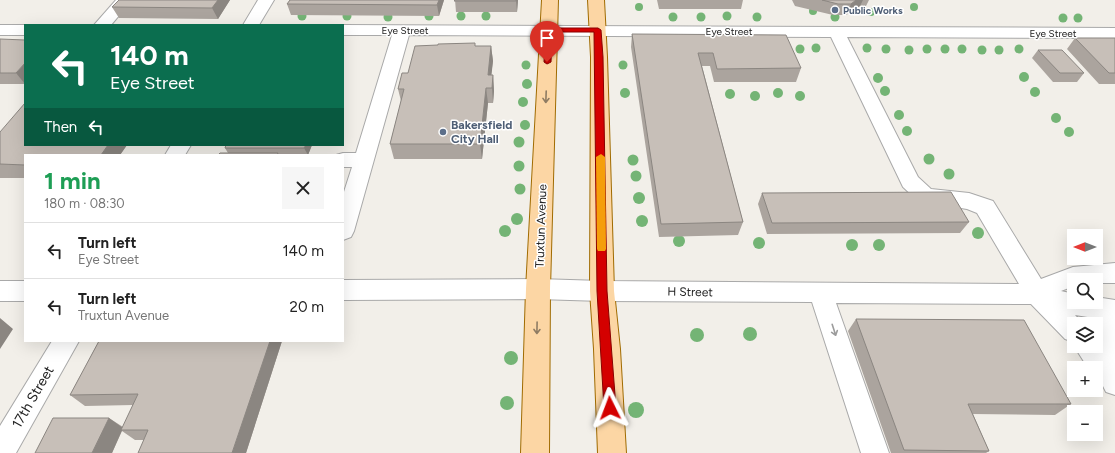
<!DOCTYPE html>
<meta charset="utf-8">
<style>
:root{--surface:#fff;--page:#f6f6f6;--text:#222;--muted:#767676;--line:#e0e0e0}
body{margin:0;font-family:Figtree,sans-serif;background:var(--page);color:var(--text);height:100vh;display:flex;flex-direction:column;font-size:15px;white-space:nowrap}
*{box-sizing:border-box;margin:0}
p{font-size:13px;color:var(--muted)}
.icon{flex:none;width:22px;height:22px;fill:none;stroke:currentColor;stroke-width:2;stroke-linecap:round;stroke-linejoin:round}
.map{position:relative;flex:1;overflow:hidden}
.sheet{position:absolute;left:24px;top:154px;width:320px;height:188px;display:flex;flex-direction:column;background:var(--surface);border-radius:0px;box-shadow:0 4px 16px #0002}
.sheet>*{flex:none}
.banner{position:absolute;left:24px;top:24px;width:320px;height:122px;border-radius:0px;box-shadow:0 4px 16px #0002;background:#0b6e4f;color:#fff;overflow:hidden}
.needle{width:26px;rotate:270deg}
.fabs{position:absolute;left:1067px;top:229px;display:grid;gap:8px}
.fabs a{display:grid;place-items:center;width:36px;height:36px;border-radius:0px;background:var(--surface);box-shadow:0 4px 16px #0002;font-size:20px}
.pin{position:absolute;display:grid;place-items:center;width:34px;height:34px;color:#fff;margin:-41px -17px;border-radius:50% 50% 50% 0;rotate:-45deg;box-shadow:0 0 4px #0007}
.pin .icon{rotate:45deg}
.me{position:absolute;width:44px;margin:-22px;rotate:357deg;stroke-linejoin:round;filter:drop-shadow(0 0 3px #0008)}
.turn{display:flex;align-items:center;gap:14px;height:84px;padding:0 20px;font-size:18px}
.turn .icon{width:52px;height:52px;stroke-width:2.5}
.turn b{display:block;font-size:28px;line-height:34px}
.then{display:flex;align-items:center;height:38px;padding:0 20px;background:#0003;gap:8px;font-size:15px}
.round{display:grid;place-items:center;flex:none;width:42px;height:42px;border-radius:0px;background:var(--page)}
.headline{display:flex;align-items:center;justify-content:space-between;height:68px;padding:0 20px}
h1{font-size:24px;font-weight:700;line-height:30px;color:#1e9e55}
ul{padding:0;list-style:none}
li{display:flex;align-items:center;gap:12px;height:56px;padding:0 20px;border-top:1px solid var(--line)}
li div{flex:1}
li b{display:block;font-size:15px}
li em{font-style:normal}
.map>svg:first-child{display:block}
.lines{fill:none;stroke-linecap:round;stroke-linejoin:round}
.minor-casing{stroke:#a9a9a9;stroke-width:2}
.major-casing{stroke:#a06b00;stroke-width:2}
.minor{fill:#fff;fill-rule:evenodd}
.major{fill:#fcd6a4;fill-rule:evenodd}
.tree{fill:#74b475}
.wall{fill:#aba49e}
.shaded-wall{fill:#8b8681}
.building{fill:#c7bfb8;stroke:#8b8681}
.oneway{stroke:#8f7c63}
.oneway2{stroke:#9c9c9c}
.route{fill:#d40000;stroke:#8a0000}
.slow{fill:#f59e0b}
.service-dot{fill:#5c6f8a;stroke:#fff;stroke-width:1.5}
.labels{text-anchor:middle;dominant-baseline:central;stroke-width:3;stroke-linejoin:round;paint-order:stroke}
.far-service-label{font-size:10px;font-weight:bold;fill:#4e5e75;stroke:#fff;text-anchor:start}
.far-street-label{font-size:10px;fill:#222;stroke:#fff}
.service-label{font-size:12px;font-weight:bold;fill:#4e5e75;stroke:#fff;text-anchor:start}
.street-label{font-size:12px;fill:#222;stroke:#fff}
.near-street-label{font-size:14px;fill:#222;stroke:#fff}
</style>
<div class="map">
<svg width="1115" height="453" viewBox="0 0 1115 453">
<rect width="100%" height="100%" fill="#f2efe9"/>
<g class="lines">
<defs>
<path id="minor" d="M116 0H132L111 25H94Z
M258 0H274L259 25H243Z
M0 25H25V35H0Z
M343 25 1115 28V38L847 37 918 177 931 189 969 193 993 201 1041 279 1073 267 1115 263V283H1096V280H1074V286L1061 291 1074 294V302H1096V297L1115 300V395L1106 392 1103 386C1095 383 1096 375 1096 368H1088L1074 346H1096V331L1100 319 1075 315 1083 324H1074V342L1065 339 1031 304 836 303 889 453H861L812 302 602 301 538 299 343 300V280L538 279 602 281 1019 284 977 213 967 209 918 201 903 187 831 37 409 35 354 231 351 237 343 240V195L352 167H343V155H336L343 153H356L392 35H343Z
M171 145H191L185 155H165Z
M0 281H25V301H0Z
M52 341H79L16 453H0V426Z"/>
<path id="major" d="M542 0H558L550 289 549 453H521L526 289Z
M588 0H604L607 57 614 291 620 349 626 453H598L594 349 590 291 591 57Z"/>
</defs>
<use href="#minor" class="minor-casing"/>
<use href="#major" class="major-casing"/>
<use href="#minor" class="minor"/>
<use href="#major" class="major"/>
</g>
<g class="tree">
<circle cx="639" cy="7" r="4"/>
<circle cx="914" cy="7" r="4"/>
<circle cx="813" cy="11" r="4"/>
<circle cx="871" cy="12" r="4"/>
<circle cx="302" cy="16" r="4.5"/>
<circle cx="347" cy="16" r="4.5"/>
<circle cx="429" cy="16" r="4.5"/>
<circle cx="461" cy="16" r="4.5"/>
<circle cx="486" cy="16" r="4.5"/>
<circle cx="727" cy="16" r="4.5"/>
<circle cx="388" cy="17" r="4.5"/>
<circle cx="673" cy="17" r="4.5"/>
<circle cx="701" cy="17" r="4.5"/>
<circle cx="757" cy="17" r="4.5"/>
<circle cx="835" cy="17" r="4.5"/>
<circle cx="1063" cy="18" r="4.5"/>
<circle cx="1078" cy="18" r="4.5"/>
<circle cx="816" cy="48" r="4.5"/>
<circle cx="867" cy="48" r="4.5"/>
<circle cx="800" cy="49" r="4.5"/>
<circle cx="886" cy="49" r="4.5"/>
<circle cx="927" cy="49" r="4.5"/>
<circle cx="945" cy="49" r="4.5"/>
<circle cx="962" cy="49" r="4.5"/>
<circle cx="1019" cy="49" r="4.5"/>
<circle cx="909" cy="50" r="4.5"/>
<circle cx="982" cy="50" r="4.5"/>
<circle cx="999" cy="50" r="4.5"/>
<circle cx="526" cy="65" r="4.5"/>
<circle cx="623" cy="65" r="4.5"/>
<circle cx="1024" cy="77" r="5"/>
<circle cx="878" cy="78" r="5"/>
<circle cx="527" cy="84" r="5"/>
<circle cx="885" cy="91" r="5"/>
<circle cx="1035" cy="92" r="5"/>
<circle cx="625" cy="93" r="5"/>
<circle cx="778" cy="93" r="5"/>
<circle cx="730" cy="94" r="5"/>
<circle cx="755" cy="96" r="5"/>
<circle cx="800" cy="96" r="5"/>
<circle cx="523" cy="102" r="5"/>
<circle cx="899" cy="115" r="5"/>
<circle cx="1056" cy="118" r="5"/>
<circle cx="525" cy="125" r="5"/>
<circle cx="907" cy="131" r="5"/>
<circle cx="1069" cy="132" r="5"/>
<circle cx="519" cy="142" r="5.5"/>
<circle cx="929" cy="159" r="5.5"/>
<circle cx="633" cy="160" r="5.5"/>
<circle cx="519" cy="166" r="5.5"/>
<circle cx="949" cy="174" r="5.5"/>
<circle cx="636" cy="176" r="5.5"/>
<circle cx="520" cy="189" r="5.5"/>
<circle cx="639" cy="198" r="6"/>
<circle cx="517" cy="219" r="6"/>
<circle cx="642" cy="221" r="6"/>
<circle cx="505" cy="231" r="6"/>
<circle cx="978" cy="233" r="6"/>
<circle cx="679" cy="241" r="6"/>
<circle cx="759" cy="243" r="6"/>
<circle cx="852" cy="245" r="6"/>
<circle cx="879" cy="245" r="6"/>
<circle cx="750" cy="334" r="7"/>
<circle cx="697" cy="335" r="7"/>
<circle cx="511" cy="358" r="7"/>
<circle cx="507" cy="403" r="7"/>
<circle cx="636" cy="410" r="8"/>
</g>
<path class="wall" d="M230 0 218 19 119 18 112 7Z
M290 0H444L439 16 291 15 287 4Z
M455 0H518L517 12H456Z
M657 0H743L741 9H659Z
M792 0H869L866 6H860L846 15H833L795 6Z
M632 34 801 68 796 82H714L710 66H702L743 222 738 235 659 237 631 47Z
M1075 38H1115V84H1099L1067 49Z
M0 39 25 84H0Z
M475 46H491L493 61 491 75H493L494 91 493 103H488L482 159H394L390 144 401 101 398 89 408 73Z
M1038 50 1084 73 1077 82H1053L1032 58Z
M0 132 25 145H127L120 155H25V178H0Z
M226 145H312L308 155H218L228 153 225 148Z
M762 193 969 222 960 233 767 234 758 204Z
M856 319 1071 404 1055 415 973 414 989 451 986 453H891L848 331Z
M99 341H282L246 453H138L144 440H135L122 431 112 453H35L109 418 123 427 133 405 85 406 70 395Z"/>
<path class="shaded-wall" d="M218 0H230L218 19 212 8Z
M439 0H444L439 16 437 5Z
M516 0H518L517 12Z
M856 0H863L860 6 846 15 851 4Z
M491 46 493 61 490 88 488 75Z
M25 63V84L16 73Z
M493 75 494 91 493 103 492 88Z
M486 88 488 103 482 159 480 144Z
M108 145H127L120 155H101Z
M306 145H312L308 155 304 148Z
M0 318 13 329 0 349Z
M270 341H282L246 453H232Z
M109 418 123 428 112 453H92Z"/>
<path class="building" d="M119 0H218L212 8 112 7Z
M290 0H439L437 5 287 4Z
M455 0H516V1H454Z
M822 0H856L851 4H838Z
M632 34 786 35 801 68 717 69 713 53H698L743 222 661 224Z
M1075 38H1115V73H1109Z
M0 39 25 40V63L16 73H0Z
M475 43V46H491L488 75H493L492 88H486L480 144H390L404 89H398L402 73H408L415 46 438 45V44Z
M1038 50H1062L1084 73H1060Z
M25 103V145H108L101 155H25V165L0 164V132Z
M226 145H306L304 148H225Z
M220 153H278L277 155H218Z
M951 192 969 222 772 223 762 193Z
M856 319 1024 320 1071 404H968L989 451 904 450Z
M99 341H270L232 453H138L148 430H121L138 394 70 395Z
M53 418H109L92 453H35Z"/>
<defs><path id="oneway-shaft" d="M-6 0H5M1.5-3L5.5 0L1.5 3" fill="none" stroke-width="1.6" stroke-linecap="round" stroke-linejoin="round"/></defs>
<g class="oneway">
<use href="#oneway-shaft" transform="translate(546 97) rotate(92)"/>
<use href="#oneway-shaft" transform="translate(537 328) rotate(91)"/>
</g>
<use class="oneway2" href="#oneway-shaft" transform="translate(834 330) rotate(72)"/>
<path class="route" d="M546 28H598L601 30 603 57 607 291 616 408 614 412 610 414 606 412 604 408 597 291 594 32H552L551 62 547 64 544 62Z"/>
<path class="slow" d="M601 154 605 157 606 249 605 251H598L597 249 596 157Z"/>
<g class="service-dot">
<circle cx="835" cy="10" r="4"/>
<circle cx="443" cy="132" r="4"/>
</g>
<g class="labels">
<g class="far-service-label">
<text x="843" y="10">Public Works</text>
</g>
<g class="far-street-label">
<text x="405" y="30">Eye Street</text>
<text x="729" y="31">Eye Street</text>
<text x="1053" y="33">Eye Street</text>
</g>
<g class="service-label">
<text x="451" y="125">Bakersfield<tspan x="451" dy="14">City Hall</tspan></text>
</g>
<g class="street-label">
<text transform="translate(541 226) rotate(-88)">Truxtun Avenue</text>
<text transform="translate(690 292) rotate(1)">H Street</text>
</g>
<g class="near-street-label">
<text transform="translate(33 397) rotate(-60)">17th Street</text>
</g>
</g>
</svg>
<div class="fabs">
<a><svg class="needle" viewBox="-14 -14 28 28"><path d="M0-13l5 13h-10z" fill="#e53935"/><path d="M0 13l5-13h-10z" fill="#767676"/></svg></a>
<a><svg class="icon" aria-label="search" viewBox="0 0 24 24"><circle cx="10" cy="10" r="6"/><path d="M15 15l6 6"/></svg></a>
<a><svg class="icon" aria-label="layers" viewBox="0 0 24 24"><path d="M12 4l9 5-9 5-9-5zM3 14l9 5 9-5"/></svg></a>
<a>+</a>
<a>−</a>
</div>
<div class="pin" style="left:547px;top:62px;background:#d93025"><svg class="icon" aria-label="arrive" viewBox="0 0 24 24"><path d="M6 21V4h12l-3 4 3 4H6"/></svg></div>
<svg class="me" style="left:610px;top:408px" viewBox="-20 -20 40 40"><path d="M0-17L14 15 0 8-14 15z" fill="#d40000" stroke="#fff" stroke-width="4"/></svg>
<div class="banner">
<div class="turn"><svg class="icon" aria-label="left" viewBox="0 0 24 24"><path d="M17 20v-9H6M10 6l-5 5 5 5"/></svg><div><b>140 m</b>Eye Street</div></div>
<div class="then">Then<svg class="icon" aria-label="left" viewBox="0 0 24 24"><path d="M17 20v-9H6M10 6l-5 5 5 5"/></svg></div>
</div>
<section class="sheet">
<div class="headline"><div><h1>1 min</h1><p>180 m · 08:30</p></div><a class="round"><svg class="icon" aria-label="close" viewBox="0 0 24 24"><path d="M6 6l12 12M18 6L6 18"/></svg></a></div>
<ul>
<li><svg class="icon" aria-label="left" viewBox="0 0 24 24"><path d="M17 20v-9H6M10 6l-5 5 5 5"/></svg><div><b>Turn left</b><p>Eye Street</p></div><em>140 m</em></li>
<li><svg class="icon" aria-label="left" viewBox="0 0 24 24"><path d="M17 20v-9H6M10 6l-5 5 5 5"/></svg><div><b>Turn left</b><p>Truxtun Avenue</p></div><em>20 m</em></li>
</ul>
</section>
</div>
